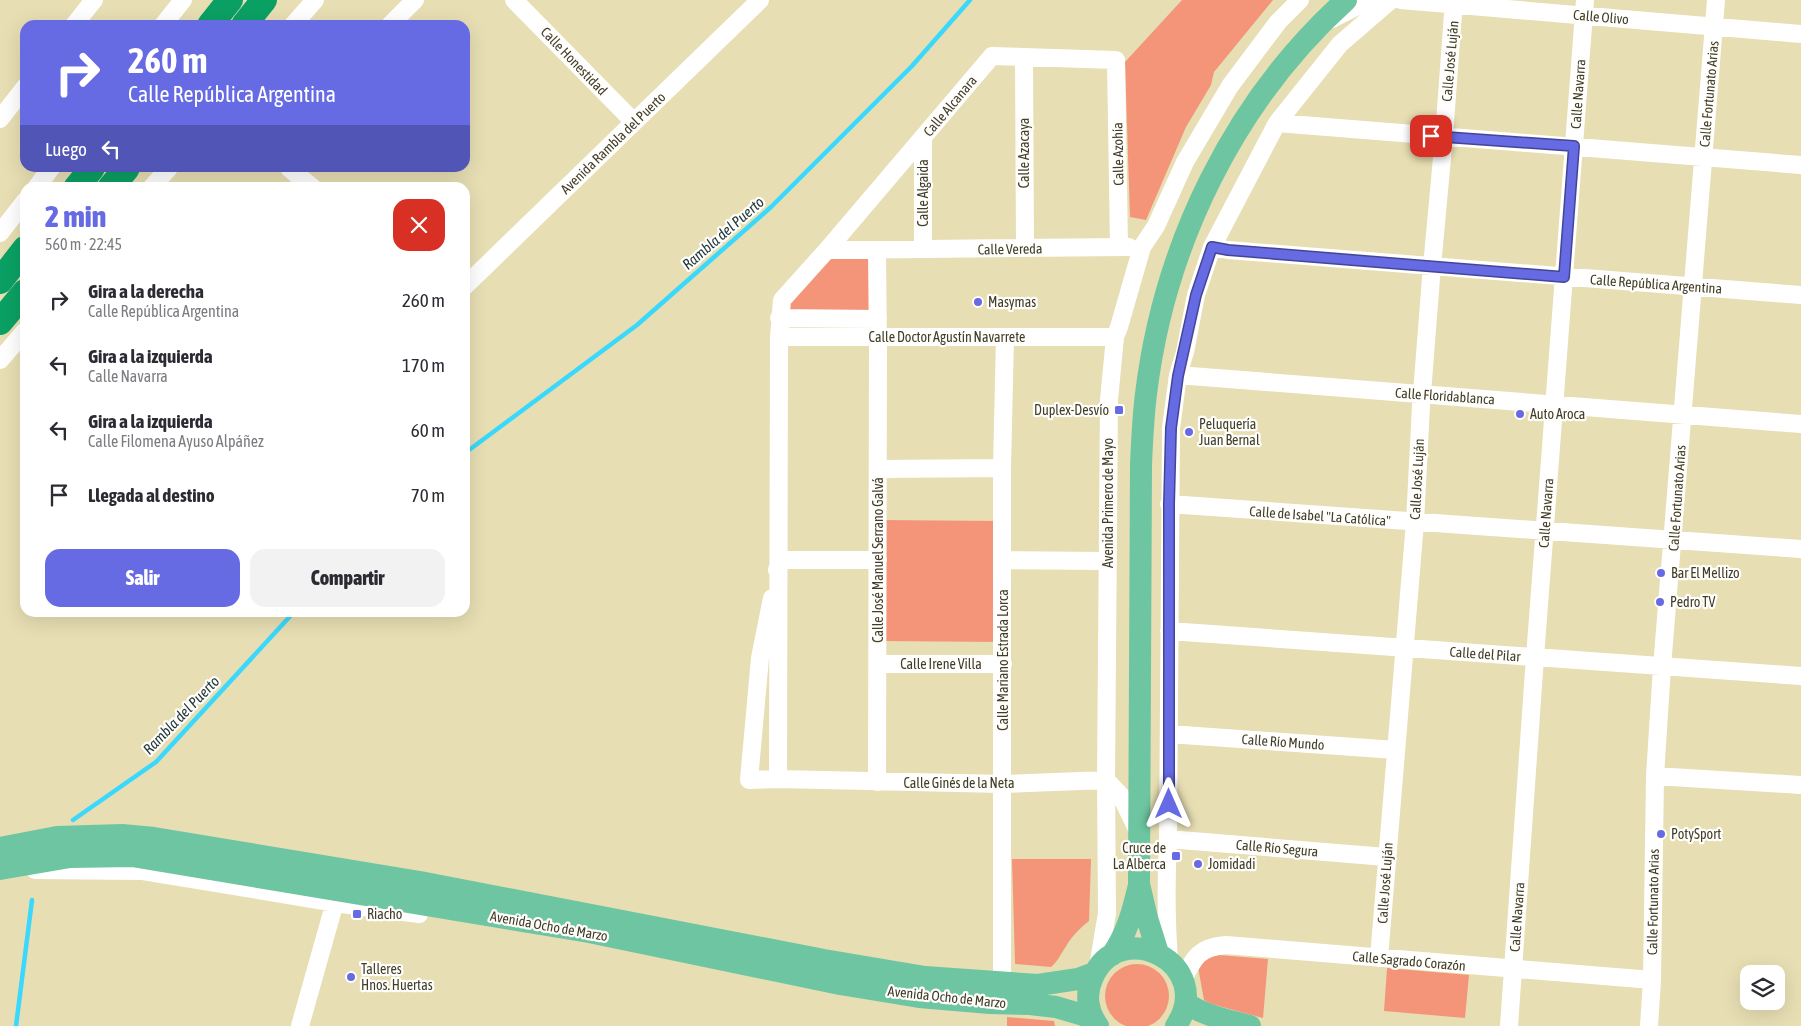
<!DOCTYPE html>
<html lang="es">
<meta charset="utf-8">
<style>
:root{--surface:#fff;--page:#f2f2f3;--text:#2b2b33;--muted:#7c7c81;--accent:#666be4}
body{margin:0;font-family:"Asap Condensed",sans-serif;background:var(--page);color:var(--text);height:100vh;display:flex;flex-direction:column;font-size:19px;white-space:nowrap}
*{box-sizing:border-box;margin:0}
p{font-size:16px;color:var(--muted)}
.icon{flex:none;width:28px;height:28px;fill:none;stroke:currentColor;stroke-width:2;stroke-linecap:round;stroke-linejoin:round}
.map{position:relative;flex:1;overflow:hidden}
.drawer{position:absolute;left:20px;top:182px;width:450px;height:435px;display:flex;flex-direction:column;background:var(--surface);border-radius:15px;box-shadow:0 5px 20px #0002}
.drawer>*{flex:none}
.banner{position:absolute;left:20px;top:20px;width:450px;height:152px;border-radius:15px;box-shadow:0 5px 20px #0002;background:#666be4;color:#fff;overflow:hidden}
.fabs{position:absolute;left:1740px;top:965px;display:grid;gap:10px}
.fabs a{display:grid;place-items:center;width:45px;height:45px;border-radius:10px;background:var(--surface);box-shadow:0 5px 20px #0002;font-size:25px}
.pin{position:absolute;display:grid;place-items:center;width:42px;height:42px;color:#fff;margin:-21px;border-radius:10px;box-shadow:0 2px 8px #0006}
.me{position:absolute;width:55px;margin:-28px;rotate:0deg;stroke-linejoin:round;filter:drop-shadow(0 0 4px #0008)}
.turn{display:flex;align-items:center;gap:18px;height:105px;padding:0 25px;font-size:22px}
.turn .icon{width:65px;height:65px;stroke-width:2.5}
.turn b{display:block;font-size:35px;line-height:42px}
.then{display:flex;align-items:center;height:48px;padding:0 25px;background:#0003;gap:10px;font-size:19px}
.round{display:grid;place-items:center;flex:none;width:52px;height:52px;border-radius:15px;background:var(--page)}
.headline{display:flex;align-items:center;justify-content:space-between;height:85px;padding:0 25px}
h1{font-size:30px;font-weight:800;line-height:38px;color:var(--accent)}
.button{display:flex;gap:10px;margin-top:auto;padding:10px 25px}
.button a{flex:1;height:58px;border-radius:15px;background:var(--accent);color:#fff;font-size:20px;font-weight:800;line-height:58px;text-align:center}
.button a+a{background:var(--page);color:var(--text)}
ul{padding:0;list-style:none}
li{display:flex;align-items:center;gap:15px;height:65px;padding:0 25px}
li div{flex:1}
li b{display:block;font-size:19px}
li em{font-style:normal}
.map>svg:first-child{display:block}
.green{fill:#f49579}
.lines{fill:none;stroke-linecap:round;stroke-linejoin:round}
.stream{stroke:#3ad8fc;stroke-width:4.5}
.minor{stroke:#fff;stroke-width:18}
.major{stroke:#6dc6a1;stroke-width:22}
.highway{stroke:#0ba063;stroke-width:26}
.route-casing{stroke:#424694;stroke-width:12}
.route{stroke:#666be4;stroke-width:9}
.poi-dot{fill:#666be4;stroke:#fffefa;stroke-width:2}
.labels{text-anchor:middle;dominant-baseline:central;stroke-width:4.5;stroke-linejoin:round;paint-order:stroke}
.street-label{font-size:14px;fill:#403d2b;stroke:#fffefa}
.poi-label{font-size:14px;fill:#403d2b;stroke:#fffefa;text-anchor:start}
.water-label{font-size:15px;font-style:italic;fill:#1c353b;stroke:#fffefa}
</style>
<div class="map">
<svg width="1801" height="1026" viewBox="0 0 1801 1026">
<rect width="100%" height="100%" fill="#e7deb3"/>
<path class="green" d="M1182 0H1273L1214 72 1211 85 1186 127 1146 220 1130 217 1125 62Z
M827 250H877L878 319 779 318Z
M878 520 1002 521 1003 642 878 641Z
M1012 859H1091L1089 921C1079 929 1071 937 1065 948 1060 955 1058 961 1051 967L1015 964Z
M1206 954 1268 959 1263 1018 1211 1004 1204 1000 1198 967Z
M1105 996a32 32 0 1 1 64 0a32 32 0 1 1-64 0Z
M1387 968 1469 975 1465 1018 1384 1011Z
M1007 1017 1054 1021 1055 1026H1007Z"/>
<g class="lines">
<path class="stream" d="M465 453 637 325 771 207 912 66 970 0
M73 820 156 762 294 612
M16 1026 32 900"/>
<path class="minor" d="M514 0 634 122
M1401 0 1801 34
M1332 19 1369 0
M74 25 94 0
M163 25 183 0
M293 25 315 0
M390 25 415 0
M1024 57 1025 248
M0 119 25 87
M1277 123 1801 165
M289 168 313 188
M36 188 51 168
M151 188 169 168
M0 233 25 201
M1212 247 1228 250 1801 295
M923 249V137
M827 250 1129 247
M465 286 760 0
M779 318 878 319
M779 337H1115
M0 360 25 331
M1178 375 1801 424
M878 469 1002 468
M1169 504 1801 549
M1002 560 1108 561
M777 570 780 560H878
M772 598 760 658 749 780 778 779 1003 784 1106 780 1121 796 1138 831
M1169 631 1801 676
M878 664H1003
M1169 734 1396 750
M1655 776 1801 785
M778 779 779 337 782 300 827 250 992 56 1116 60 1119 247
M877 782 878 350 877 250
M1168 839 1386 857
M35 870 143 871 342 904 419 914
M1379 958 1415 522 1421 406 1431 278 1444 136 1454 0
M1169 960C1166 920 1166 880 1168 839L1171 428 1178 375 1185 352 1196 295 1212 247 1277 123 1340 44 1391 0
M1098 967 1107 913 1106 780 1109 400 1115 337 1119 327 1142 247 1156 226 1185 162 1230 86 1278 22 1300 0
M1183 980C1194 957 1199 947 1226 945L1652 980
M1002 983V468L1005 337
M300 1026 335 902
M1509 1026 1535 657 1585 0
M1649 1026 1652 980 1655 776 1662 667 1716 0"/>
<path class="major" d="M0 848 57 837 122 835 154 838 420 882 824 960 925 977 1038 985 1078 979 1094 973
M0 869 70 857 132 856 589 932 840 984 919 997 990 1003 1030 1004 1056 1007 1083 1015 1095 1021
M1158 953 1147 918 1139 884 1141 465C1142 441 1143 417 1146 394 1164 245 1234 101 1346 0
M1112 955C1126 935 1132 914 1138 889
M1186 1003C1204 1016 1228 1020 1250 1026
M1098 1026C1088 1012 1085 995 1092 979 1119 914 1217 964 1176 1026"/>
<path class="highway" d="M210 25 230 0
M244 25 264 0
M76 188 92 168
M110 188 127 168
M0 281 25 249
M0 322 25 292"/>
</g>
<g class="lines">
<defs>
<path id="route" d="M1169 804V504L1171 428 1178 376 1196 295 1212 247 1228 250 1564 277 1574 146 1431 136"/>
</defs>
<use href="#route" class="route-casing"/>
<use href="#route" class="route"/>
</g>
<g class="poi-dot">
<circle cx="978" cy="302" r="5"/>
<rect x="1114" y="405" width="10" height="10" rx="2.5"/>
<circle cx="1520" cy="414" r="5"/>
<circle cx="1189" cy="432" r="5"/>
<circle cx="1661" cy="573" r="5"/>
<circle cx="1660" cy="602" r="5"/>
<circle cx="1661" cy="834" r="5"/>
<rect x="1171" y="851" width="10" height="10" rx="2.5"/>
<circle cx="1198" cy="864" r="5"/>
<rect x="352" y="909" width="10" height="10" rx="2.5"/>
<circle cx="351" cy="977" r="5"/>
</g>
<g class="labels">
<g class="street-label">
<text transform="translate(1601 17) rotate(5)">Calle Olivo</text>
<text transform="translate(574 61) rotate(46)">Calle Honestidad</text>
<text transform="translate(1450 61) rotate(-85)">Calle José Luján</text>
<text transform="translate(1578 94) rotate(-86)">Calle Navarra</text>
<text transform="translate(1709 94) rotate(-85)">Calle Fortunato Arias</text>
<text transform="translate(950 106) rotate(-50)">Calle Alcanara</text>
<text transform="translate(613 143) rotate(-44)">Avenida Rambla del Puerto</text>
<text transform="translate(1024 153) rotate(-90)">Calle Azacaya</text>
<text transform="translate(1118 154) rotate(-91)">Calle Azohía</text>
<text transform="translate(923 193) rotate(-90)">Calle Algaida</text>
<text transform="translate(1010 249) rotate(-1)">Calle Vereda</text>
<text transform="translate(1656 284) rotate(4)">Calle República Argentina</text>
<text x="947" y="337">Calle Doctor Agustín Navarrete</text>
<text transform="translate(1445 396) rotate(4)">Calle Floridablanca</text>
<text transform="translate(1417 479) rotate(-87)">Calle José Luján</text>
<text transform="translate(1677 498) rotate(-86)">Calle Fortunato Arias</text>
<text transform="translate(1108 503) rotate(-90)">Avenida Primero de Mayo</text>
<text transform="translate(1546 513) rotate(-86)">Calle Navarra</text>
<text transform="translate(1320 516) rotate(4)">Calle de Isabel "La Católica"</text>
<text transform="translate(878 560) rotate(-90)">Calle José Manuel Serrano Galvá</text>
<text transform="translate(1485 654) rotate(4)">Calle del Pilar</text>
<text transform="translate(1003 660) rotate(-90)">Calle Mariano Estrada Lorca</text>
<text x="941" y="664">Calle Irene Villa</text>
<text transform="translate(1283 742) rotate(4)">Calle Río Mundo</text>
<text x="959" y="783">Calle Ginés de la Neta</text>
<text transform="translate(1277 848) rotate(5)">Calle Río Segura</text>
<text transform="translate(1385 883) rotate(-86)">Calle José Luján</text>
<text transform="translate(1653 902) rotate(-89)">Calle Fortunato Arias</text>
<text transform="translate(1517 917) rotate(-86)">Calle Navarra</text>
<text transform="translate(549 926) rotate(10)">Avenida Ocho de Marzo</text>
<text transform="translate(1409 961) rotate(5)">Calle Sagrado Corazón</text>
<text transform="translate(947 997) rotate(6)">Avenida Ocho de Marzo</text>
</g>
<g class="poi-label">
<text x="988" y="302">Masymas</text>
<text x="1109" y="410" text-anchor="end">Duplex-Desvío</text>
<text x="1530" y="414">Auto Aroca</text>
<text x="1199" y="424">Peluquería<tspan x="1199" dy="16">Juan Bernal</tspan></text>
<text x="1671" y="573">Bar El Mellizo</text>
<text x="1670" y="602">Pedro TV</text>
<text x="1671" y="834">PotySport</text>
<text x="1166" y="848" text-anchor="end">Cruce de<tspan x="1166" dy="16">La Alberca</tspan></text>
<text x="1208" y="864">Jomidadi</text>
<text x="367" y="914">Riacho</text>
<text x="361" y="969">Talleres<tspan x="361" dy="16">Hnos. Huertas</tspan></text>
</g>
<g class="water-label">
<text transform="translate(723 233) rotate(-41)">Rambla del Puerto</text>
<text transform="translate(181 715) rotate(-46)">Rambla del Puerto</text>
</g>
</g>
</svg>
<div class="fabs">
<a><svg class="icon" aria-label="layers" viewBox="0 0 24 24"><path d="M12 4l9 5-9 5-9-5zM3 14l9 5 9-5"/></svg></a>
</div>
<div class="pin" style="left:1431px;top:136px;background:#d93025"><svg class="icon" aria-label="arrive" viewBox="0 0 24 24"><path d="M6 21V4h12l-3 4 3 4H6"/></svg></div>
<svg class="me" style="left:1169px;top:804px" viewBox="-20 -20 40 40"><path d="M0-17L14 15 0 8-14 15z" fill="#666be4" stroke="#fff" stroke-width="4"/></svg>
<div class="banner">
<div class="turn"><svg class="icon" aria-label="right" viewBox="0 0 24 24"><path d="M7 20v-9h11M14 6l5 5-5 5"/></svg><div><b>260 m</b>Calle República Argentina</div></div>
<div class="then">Luego<svg class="icon" aria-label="left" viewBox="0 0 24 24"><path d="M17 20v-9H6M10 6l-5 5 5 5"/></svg></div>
</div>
<section class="drawer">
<div class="headline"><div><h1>2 min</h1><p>560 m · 22:45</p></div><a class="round" style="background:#d93025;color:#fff"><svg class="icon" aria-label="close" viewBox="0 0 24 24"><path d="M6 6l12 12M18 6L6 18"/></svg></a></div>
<ul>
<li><svg class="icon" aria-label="right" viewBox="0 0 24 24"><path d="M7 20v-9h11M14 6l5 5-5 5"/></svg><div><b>Gira a la derecha</b><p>Calle República Argentina</p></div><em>260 m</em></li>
<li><svg class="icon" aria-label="left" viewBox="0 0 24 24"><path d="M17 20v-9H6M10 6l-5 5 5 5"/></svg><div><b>Gira a la izquierda</b><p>Calle Navarra</p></div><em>170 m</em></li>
<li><svg class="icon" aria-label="left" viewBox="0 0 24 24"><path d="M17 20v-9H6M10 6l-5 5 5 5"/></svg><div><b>Gira a la izquierda</b><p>Calle Filomena Ayuso Alpáñez</p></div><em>60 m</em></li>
<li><svg class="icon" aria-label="arrive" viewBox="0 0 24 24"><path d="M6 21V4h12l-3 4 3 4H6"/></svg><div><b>Llegada al destino</b></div><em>70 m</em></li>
</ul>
<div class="button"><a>Salir</a><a>Compartir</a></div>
</section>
</div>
